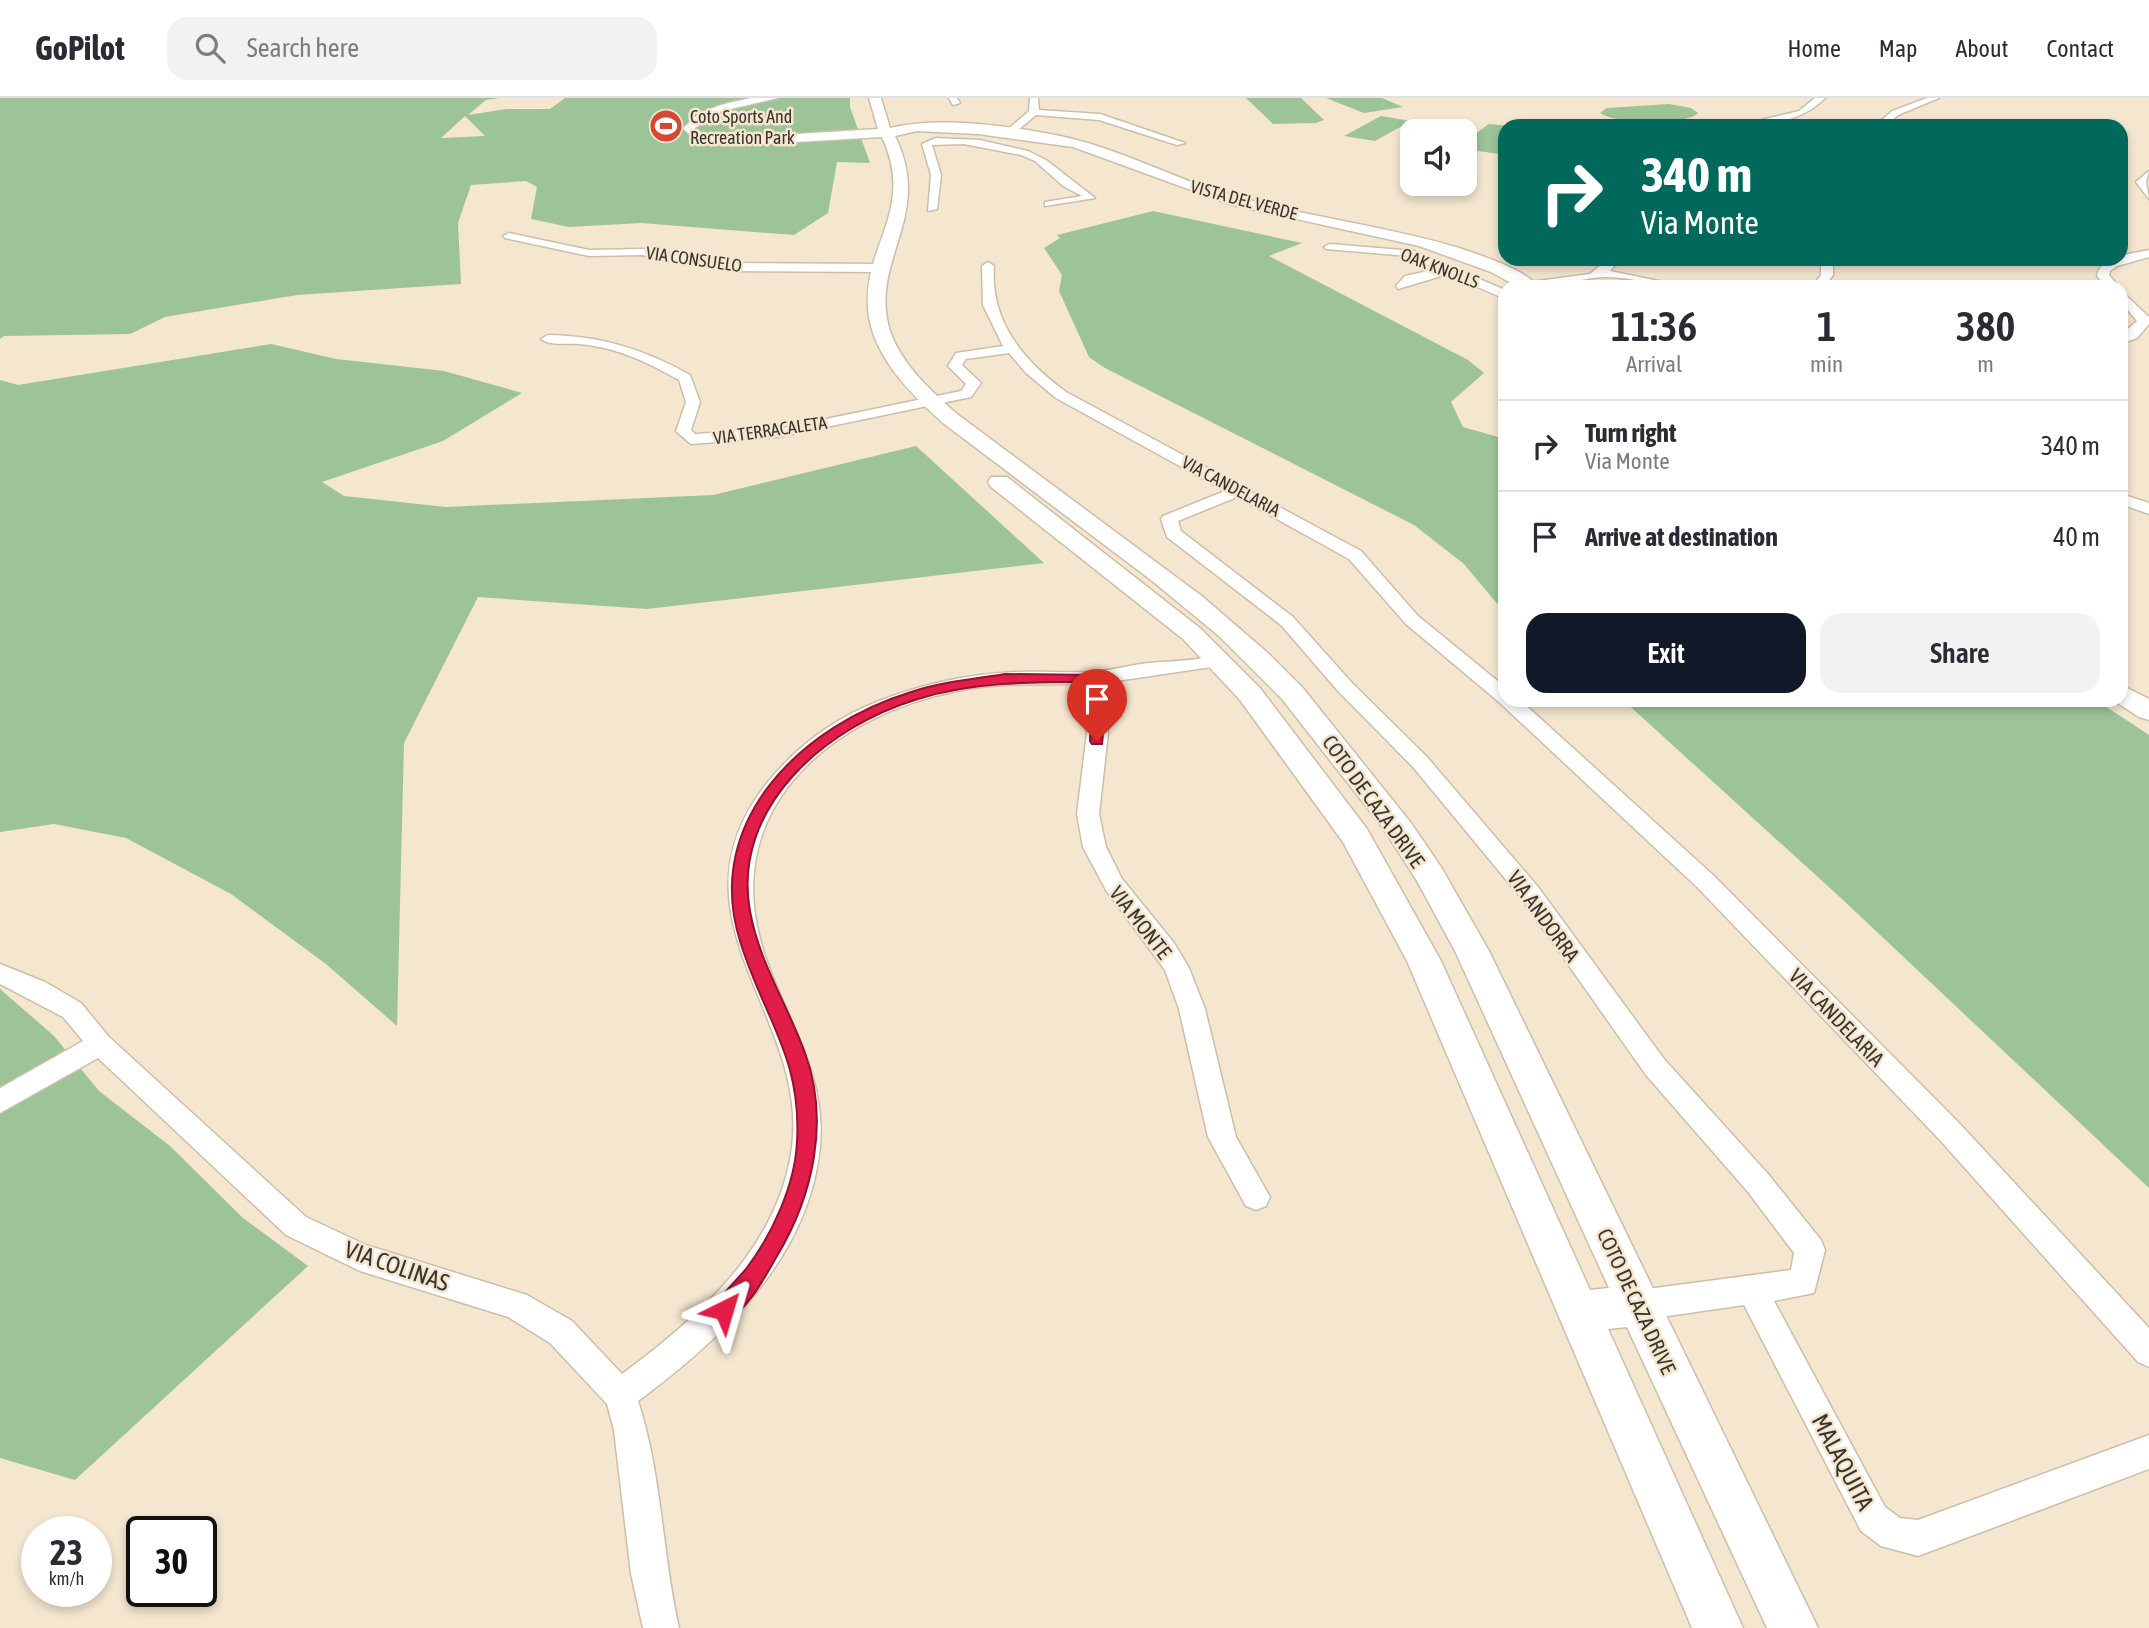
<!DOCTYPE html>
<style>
:root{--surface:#fff;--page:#f2f2f3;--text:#2b2b33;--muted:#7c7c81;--line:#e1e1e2;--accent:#111827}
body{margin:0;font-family:"Asap Condensed",sans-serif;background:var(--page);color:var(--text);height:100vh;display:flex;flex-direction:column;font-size:26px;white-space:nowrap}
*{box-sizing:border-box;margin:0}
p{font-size:23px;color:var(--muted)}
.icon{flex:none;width:38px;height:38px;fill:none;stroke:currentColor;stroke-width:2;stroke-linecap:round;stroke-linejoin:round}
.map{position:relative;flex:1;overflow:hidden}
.details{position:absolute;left:1498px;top:182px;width:630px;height:427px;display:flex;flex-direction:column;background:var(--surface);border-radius:21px;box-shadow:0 4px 10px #0003}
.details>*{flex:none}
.banner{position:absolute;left:1498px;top:21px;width:630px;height:147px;border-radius:21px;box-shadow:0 4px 10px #0003;background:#00695c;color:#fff;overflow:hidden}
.buttons{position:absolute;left:1400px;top:21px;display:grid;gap:14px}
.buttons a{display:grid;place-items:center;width:77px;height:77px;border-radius:14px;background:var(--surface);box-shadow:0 4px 10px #0003;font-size:35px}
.speed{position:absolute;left:21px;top:1418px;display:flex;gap:14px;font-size:35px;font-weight:700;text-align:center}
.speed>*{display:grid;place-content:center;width:91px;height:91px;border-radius:50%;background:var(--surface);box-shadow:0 4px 10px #0003;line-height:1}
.speed small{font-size:18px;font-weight:400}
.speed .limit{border:4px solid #111;border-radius:10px;background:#fff;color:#111}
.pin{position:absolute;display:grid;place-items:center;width:60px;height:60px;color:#fff;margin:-72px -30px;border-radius:50% 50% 50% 0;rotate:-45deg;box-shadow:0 0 7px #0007}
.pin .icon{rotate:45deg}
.me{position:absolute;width:77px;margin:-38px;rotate:40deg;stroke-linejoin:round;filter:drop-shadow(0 0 5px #0008)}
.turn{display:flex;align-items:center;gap:24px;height:147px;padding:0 28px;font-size:32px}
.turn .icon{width:91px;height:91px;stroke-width:2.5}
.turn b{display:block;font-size:49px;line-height:60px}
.eta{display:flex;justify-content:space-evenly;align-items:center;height:119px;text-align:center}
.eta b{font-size:42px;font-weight:600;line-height:49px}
.primary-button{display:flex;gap:14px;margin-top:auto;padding:14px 28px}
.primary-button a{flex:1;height:80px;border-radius:21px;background:var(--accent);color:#fff;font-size:28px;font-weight:600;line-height:80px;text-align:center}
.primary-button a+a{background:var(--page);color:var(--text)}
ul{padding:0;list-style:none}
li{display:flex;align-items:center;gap:21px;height:91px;padding:0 28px;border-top:2px solid var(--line)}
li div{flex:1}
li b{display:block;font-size:26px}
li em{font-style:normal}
header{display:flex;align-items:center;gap:42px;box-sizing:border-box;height:98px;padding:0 35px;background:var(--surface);border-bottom:2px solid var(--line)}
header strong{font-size:33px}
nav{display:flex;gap:38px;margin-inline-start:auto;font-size:24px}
.search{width:490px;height:63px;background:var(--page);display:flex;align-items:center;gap:18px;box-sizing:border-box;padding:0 24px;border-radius:21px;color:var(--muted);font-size:26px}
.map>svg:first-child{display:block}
.green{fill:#9dc399;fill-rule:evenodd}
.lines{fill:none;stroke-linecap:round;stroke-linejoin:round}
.street-casing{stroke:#ccbfa9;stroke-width:3}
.secondary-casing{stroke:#ccbfa9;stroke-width:3}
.street{fill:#fff;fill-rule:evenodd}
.secondary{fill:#fff;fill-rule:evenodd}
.route{fill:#e11d48;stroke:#92132f;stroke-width:2}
.labels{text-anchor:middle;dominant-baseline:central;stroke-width:5;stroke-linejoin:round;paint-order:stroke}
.far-poi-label{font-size:18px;fill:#3a352c;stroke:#f4e6cf;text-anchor:start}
.far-street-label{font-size:18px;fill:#3a352c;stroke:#f4e6cf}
.street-label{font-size:21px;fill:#3a352c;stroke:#f4e6cf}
.near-street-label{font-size:24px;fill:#3a352c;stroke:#f4e6cf}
</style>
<header>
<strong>GoPilot</strong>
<div class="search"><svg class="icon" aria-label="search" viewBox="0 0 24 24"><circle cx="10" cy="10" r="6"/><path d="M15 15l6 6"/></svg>Search here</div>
<nav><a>Home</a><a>Map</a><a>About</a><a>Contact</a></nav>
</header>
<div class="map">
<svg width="2149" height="1530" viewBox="0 0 2149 1530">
<rect width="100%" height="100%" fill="#f4e6cf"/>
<path class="green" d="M0 0H499L486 2 468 17 507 11H550L565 0H850V9L870 65 837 64 828 115 794 137 641 125 569 129 531 121 537 89 526 83 471 87 458 125 461 186 297 197 165 219 130 236 4 238 0 241ZM465 18 485 38 441 40Z
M1246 0H1301L1324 22 1316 25 1273 26Z
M1326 0H1382L1403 9 1364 15Z
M1669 6 1691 10 1698 15C1686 28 1615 26 1600 15L1607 10Z
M1381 18 1411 23 1375 43 1344 38Z
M1489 26 1510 28H1505V53L1499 56 1465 51V43Z
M1153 113 1302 145 1269 158 1468 262 1484 275 1451 304 1463 329 1505 341V515L1464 466 1414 427 1105 270 1089 259 1059 193 1062 177 1044 150 1060 140 1057 137Z
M271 246 336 261 444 273 522 295 443 343 322 384 344 398 446 409 713 397 916 348 1044 465 647 511 478 499 404 645 397 928 326 866 231 796 126 740 54 726 0 734V282L18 287Z
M1623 602H2096L2149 637V1090L1842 801Z
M0 891 54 938 99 993 170 1048 243 1120 308 1168 75 1382 0 1360Z"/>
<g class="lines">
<defs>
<path id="street" d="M751 0H778L718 14 692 32 684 30C700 10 726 5 751 0Z
M949 0H957L960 5 953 7Z
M1030 0H1038L1039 12 1100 16 1185 45 1177 47 1099 22 1036 17 1013 36H1007V32L1029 13Z
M1815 0H1825C1803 23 1768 28 1737 28L1799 13Z
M1927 0H1939L1898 17 1886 28H1875L1892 13Z
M936 40 980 42 1028 53 1046 62 1095 100 1045 108V104L1082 98 1063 88 1035 63 1021 57 964 46 932 47 941 77 937 111 928 113 931 77 922 46Z
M2149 73 2146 84 2149 101 2136 84Z
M509 135 589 152 642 151 733 165 881 166 887 170 881 174 733 173 642 157 589 158 505 140 503 138Z
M1330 146 1414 153 1505 192V201L1448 176 1398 191 1396 188 1405 178 1437 171 1408 158 1326 151 1324 149Z
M2149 152V159L2117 168 2110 173 2109 177 2119 189H2106L2097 178C2100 158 2132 156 2149 152Z
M1608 161H1620L1610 173 1688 189C1660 189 1633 179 1606 179 1579 179 1551 193 1524 188L1530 184 1590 176Z
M1821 161H1833V177L1824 189H1812L1821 177Z
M988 164 994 168C990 224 1023 262 1066 294L1361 453 1418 518 1505 589V602H1520L1713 777 1959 1025 2149 1230V1269L2138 1264 1939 1041 1697 789 1499 604 1406 526 1349 461 1237 399 1178 423 1181 433 1293 519 1352 585 1427 659 1538 789 1664 961 1768 1076 1821 1142 1825 1152 1814 1195 1774 1203 1885 1409 1900 1420 1918 1422 2149 1337V1371L1918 1458 1881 1448 1861 1433 1744 1207 1640 1222 1629 1217 1625 1207 1629 1197 1640 1192 1791 1172 1794 1155 1748 1094 1646 977 1522 801 1413 669 1338 593 1281 527 1167 439 1161 421 1163 418 1225 393 1056 300 1026 275 1009 255 966 261 962 267 981 285 971 299 778 339 691 346 676 333 686 304 679 282C647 264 616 249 579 246 568 245 550 248 541 241L548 237C601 238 644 251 690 277L700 304 691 332 695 336 778 331 961 293 966 286 948 268 956 255 1003 248 983 207 982 168Z
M2121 193 2149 219V226L2137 240 2121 246V237L2137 223 2121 204Z
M2121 396 2149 405V416L2121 406Z
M1218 557 1225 559 1228 563 1225 567 1103 585 1108 635 1099 716 1106 749 1122 781 1174 845 1189 870 1205 911 1236 1039 1270 1099 1266 1108 1256 1112 1246 1108 1208 1039 1179 911 1165 872 1106 792 1083 749 1077 716 1087 635 1083 586C1040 587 999 584 957 593 835 617 724 706 760 841 779 913 827 970 820 1048 810 1159 722 1241 638 1303 662 1376 662 1456 679 1530H643L631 1476 614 1332 607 1306 550 1245 508 1219 360 1173 286 1137 98 960 0 1015V990L83 943 63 919 0 886V866L45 884 81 905 109 939 306 1119 366 1147 527 1197 572 1223 622 1276C699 1219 779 1149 792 1049 809 919 664 821 764 689 794 650 833 621 879 603 922 586 969 576 1015 574 1041 573 1066 575 1091 574 1111 573 1129 567 1149 565 1172 563 1195 563 1218 557Z"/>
<path id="secondary" d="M869 0H881L890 30C939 18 1011 28 1060 38 1123 51 1179 84 1241 100 1313 120 1387 128 1459 150 1480 157 1526 172 1539 189H1518L1491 174 1419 148 1232 107 1073 49 978 36 917 33 895 38C935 119 868 162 890 233 902 267 931 293 957 316L1203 499 1270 557 1302 589 1411 725 1441 769 1489 853 1818 1530H1767L1627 1229 1608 1231 1743 1530H1692L1407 863 1343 744 1240 602 1183 541 991 389 988 384 991 379H1007L1201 531 1260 590 1367 731 1441 863 1590 1192 1609 1190 1455 853 1417 783 1383 730 1282 601 1219 538 1151 482 943 325C910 295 872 258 868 211 863 145 916 113 882 39L729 48 696 43 683 30 689 26 705 38 729 40 878 31Z
M2121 587 2149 601V622L2139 619 2113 602H2121Z"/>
</defs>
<use href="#street" class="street-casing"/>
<use href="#secondary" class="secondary-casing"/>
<use href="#street" class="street"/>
<use href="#secondary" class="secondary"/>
</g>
<path class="route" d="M1005 576 1097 577 1105 615 1102 646H1092L1090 643 1091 615 1086 584C1029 584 973 584 918 601 828 628 731 708 750 813 759 864 788 908 805 955 830 1023 813 1098 777 1158 765 1179 747 1214 724 1223L717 1220 714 1212C721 1196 735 1184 746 1171 772 1137 795 1087 797 1044 802 958 763 919 740 843 702 721 804 627 911 594 941 584 974 581 1005 576Z"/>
<defs>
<symbol id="stadium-disc" viewBox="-11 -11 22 22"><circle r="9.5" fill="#d44931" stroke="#f4e6cf"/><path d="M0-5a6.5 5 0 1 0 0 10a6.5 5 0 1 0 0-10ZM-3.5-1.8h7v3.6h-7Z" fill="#fff"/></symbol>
</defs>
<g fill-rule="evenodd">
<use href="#stadium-disc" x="647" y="9" width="38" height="38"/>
</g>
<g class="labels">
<g class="far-poi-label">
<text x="690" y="18">Coto Sports And<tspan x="690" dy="21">Recreation Park</tspan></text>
</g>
<g class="far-street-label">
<text transform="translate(1244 102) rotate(15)">VISTA DEL VERDE</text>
<text transform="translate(694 161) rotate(8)">VIA CONSUELO</text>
<text transform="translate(1440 170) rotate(21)">OAK KNOLLS</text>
<text transform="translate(770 332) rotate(-8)">VIA TERRACALETA</text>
<text transform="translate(1231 388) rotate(28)">VIA CANDELARIA</text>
</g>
<g class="street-label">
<text transform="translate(1374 703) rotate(54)">COTO DE CAZA DRIVE</text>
<text transform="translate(1544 818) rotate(54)">VIA ANDORRA</text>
<text transform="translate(1141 824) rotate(52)">VIA MONTE</text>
<text transform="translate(1837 919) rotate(46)">VIA CANDELARIA</text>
<text transform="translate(1637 1203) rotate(65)">COTO DE CAZA DRIVE</text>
</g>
<g class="near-street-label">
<text transform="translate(397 1168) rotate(19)">VIA COLINAS</text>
<text transform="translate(1843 1364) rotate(62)">MALAQUITA</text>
</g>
</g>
</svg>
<div class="buttons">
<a><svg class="icon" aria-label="sound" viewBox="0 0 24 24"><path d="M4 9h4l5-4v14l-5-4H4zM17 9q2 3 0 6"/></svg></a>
</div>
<div class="speed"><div>23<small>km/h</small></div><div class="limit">30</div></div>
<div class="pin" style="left:1097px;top:643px;background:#d93025"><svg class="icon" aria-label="arrive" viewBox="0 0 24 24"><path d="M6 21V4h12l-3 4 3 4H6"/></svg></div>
<svg class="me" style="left:724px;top:1212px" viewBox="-20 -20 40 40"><path d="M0-17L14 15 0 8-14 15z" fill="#e11d48" stroke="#fff" stroke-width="4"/></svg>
<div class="banner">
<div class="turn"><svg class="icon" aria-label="right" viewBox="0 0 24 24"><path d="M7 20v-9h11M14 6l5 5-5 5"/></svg><div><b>340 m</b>Via Monte</div></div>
</div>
<section class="details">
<div class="eta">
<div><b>11:36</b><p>Arrival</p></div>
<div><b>1</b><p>min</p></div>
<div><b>380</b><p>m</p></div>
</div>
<ul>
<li><svg class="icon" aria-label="right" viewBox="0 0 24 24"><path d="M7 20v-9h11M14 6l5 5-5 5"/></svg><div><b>Turn right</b><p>Via Monte</p></div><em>340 m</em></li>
<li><svg class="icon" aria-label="arrive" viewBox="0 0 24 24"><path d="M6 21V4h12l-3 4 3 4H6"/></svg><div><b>Arrive at destination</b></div><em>40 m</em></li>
</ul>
<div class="primary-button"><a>Exit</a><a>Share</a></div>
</section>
</div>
